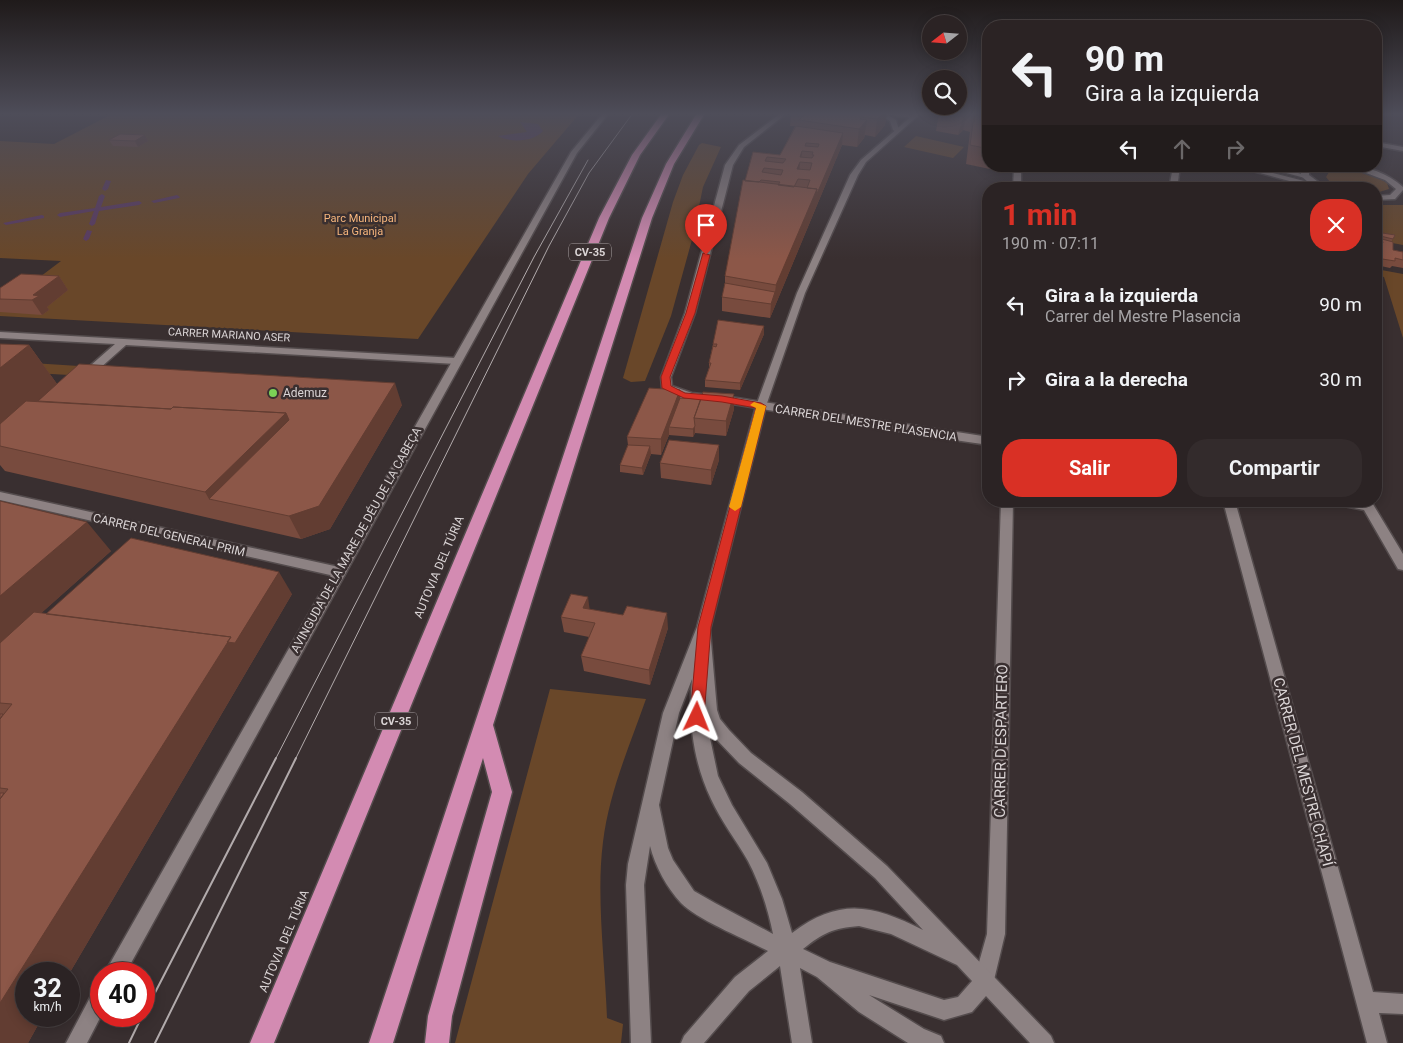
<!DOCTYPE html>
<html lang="es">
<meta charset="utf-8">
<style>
:root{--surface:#2b2324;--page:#332b2c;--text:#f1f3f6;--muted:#a6a4a6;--line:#474041;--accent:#d93025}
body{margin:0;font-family:Roboto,sans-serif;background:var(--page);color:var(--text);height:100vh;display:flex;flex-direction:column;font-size:19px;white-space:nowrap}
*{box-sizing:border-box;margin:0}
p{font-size:16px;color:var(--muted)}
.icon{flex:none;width:28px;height:28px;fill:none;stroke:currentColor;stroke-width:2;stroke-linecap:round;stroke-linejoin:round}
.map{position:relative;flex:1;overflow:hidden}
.details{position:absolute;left:982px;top:182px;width:400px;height:325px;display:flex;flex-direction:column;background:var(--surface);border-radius:20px;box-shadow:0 2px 12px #0003,0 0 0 1px var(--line)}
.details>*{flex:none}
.hud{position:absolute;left:982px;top:20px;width:400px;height:152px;border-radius:20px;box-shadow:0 2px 12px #0003,0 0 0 1px var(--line);background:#2b2324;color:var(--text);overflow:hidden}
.needle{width:32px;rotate:253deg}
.controls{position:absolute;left:922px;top:15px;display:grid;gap:10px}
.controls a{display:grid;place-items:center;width:45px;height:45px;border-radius:50%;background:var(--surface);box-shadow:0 2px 12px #0003,0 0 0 1px var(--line);font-size:25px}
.speed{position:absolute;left:15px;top:962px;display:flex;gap:10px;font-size:25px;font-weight:700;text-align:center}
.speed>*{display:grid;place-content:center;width:65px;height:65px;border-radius:50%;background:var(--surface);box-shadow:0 2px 12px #0003,0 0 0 1px var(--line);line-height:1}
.speed small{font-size:12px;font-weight:400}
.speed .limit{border:8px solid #d22;background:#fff;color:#111}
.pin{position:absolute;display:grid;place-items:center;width:42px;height:42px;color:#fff;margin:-51px -21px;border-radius:50% 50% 50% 0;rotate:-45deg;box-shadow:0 0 5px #0007}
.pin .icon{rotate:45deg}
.me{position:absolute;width:55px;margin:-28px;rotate:2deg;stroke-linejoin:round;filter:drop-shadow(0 0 4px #0008)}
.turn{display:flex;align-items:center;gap:18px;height:105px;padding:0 20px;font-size:22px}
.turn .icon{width:65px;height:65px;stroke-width:2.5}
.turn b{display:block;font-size:35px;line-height:42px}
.lanes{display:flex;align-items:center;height:48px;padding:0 20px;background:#0003;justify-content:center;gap:25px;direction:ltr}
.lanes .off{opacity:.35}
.round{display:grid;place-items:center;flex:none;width:52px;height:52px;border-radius:20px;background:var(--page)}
.summary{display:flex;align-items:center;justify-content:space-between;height:85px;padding:0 20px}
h1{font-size:30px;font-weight:700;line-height:38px;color:var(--accent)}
.cta{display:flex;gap:10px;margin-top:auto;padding:10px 20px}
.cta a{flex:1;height:58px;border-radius:20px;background:var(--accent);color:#fff;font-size:20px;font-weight:700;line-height:58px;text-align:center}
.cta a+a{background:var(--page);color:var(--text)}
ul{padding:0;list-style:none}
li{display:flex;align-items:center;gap:15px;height:75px;padding:0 20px}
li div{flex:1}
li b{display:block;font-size:19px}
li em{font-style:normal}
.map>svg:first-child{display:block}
.green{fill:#694729}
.water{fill:#5b3b62}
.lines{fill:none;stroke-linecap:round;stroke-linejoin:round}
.stream{fill:#5b3b62;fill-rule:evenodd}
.street-casing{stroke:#544c4d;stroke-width:3}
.secondary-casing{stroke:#544c4d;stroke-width:3}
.highway-casing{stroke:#544c4d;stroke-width:3}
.street{fill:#8d8283;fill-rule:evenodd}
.secondary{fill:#8d8283;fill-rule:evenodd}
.highway{fill:#d38bb2;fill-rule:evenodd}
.tram-far1{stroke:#b2abac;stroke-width:1}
.tram{stroke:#b2abac;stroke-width:2}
.wall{fill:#784b3e}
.shaded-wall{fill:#623d32}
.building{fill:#8c5748;stroke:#623d32;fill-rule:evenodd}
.route{fill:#d93025;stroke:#8d1f18}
.slow{fill:#f59e0b}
.poi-dot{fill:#7bd156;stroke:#392f30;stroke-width:2}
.labels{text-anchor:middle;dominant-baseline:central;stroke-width:5;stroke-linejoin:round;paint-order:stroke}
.far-park-label{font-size:11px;fill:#f7b67d;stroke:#392f30}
.shield{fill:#392f30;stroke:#aaa3a4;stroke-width:1}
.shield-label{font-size:11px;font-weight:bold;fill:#dbd5d6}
.far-street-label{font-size:11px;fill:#dbd5d6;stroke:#392f30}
.poi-label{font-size:12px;fill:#dbd5d6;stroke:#392f30;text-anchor:start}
.street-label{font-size:12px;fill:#dbd5d6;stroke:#392f30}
.near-street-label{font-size:15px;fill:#dbd5d6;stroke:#392f30}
</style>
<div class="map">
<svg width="1403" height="1043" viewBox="0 0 1403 1043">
<rect width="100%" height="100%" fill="#392f30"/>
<path class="green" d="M114 113H580L528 174 418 339 0 316V307L61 261 0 258V141L54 144Z
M916 136 964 147 953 158 904 147Z
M702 143 721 147 703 187 693 236 671 316 645 381 631 382 623 378 673 202 683 175 699 145Z
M1336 171C1353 170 1372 173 1387 183L1389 189 1376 193V189C1360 189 1336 193 1326 177L1329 172Z
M1376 205H1403V245L1376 240Z
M1376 269 1403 274V338L1384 277 1376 275Z
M0 361 79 366 69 375 0 371Z
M550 689 646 699C630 745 609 792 603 842 596 896 605 962 607 1018L623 1024 621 1043H455Z"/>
<path class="water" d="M520 122 538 124 543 131C533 142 511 143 498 136L527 132Z"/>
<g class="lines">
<path class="stream" d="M106 180 111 181 108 189 105 191 102 189Z
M102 194 105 196 101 207 139 201 142 203 139 205 99 211 95 224 92 226 89 224 94 211 60 217 57 215 60 213 95 208 99 196Z
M177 195 180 197 179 198 154 203 151 201Z
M42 215 44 216V218L6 225 3 223Z
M87 230 92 231 89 239 86 241 83 239Z"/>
<defs>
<path id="street" d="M781 113H787L744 147 733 165 695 313 671 377 672 386 692 393 737 398 989 437V445C905 433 822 419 739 405 718 401 677 404 662 388L661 377 685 313 725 165 739 145Z
M877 113H901L916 116 913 118 888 115 896 120 899 130 896 132 893 130 890 121Z
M1381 113H1389L1376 118V114Z
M1376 142 1403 147V151L1376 146Z
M1014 166H1021V189H1013Z
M1173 166H1180L1177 189H1169Z
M1234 166H1246L1308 182 1301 176V171L1307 166H1315L1309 172V175L1325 187 1319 189Z
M1347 166C1368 166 1387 173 1403 187V190L1395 199 1376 200V196L1390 195 1396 189 1385 180Z
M0 332 456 358 461 361 456 364 126 345 90 377 86 378 81 375 82 373 115 344 0 338Z
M0 492 339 567 344 568 346 572 344 576 339 577 0 500Z
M1001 501H1013L1005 934 994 980 991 987 984 990 977 987 974 980 987 934Z
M1223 501H1235L1373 992 1403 994V1014L1379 1013 1387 1043H1367Z
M1333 501H1371L1403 554V570L1398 569 1364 510 1339 505Z"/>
<path id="secondary" d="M603 113H609L577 153 125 974H104L571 152Z
M915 113H921L866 162 858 175 805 293 766 406 710 630 717 710 720 719 729 730 751 753 802 792 887 866 1051 1036 1054 1043H1030L986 996 972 1012 944 1020 869 995 924 1029 941 1036 944 1043H908L859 1012 817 977 800 968 812 1043H792L780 966 749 991 704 1043H681L684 1036 735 977 768 951C747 940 696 919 681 903 667 888 655 866 650 846L644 885 651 1043H631L626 885 628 864 663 713 697 627 756 406 797 293 850 175 861 160ZM692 679C688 720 693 761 711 799 721 821 736 840 748 861 760 884 768 909 773 934L715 903 694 891 673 860 668 848 659 805 679 713ZM707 724 717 740 739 763 790 804 875 878 923 930C873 905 840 897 792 933L782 899 767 863 732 805 718 776ZM859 926 891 934 957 965 972 981 958 997 944 1000 830 962 803 949C823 933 833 928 859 926Z
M1259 166H1272L1309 176 1305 178Z
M101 987V1016L87 1043H66L94 990Z"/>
<path id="highway" d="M662 113H670L640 155 609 218 274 1043H250L599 218 632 155Z
M697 113H705L674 164 652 218 493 725 512 792 452 1016 449 1043H425L428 1016 492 792 483 758 393 1043H369L642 218 666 164Z"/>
</defs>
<use href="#street" class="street-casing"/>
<use href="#secondary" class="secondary-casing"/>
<use href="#highway" class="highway-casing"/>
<use href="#street" class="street"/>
<use href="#secondary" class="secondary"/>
<use href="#highway" class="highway"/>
<path class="tram-far1" d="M275 760 534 257 588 160
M295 760 549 246 589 173 633 113"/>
<path class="tram" d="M144 1014 276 758
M129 1043 142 1016
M155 1043 296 758"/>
</g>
<path class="wall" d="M18 113H41L38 114H18Z
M791 113H887L885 125 875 137 865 135 864 138 857 147 842 145 770 318 722 311V297L725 283V276L745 181 753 152 780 155 795 126H790Z
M939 113H989V166H1005L1004 172 966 164 970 132 963 130 958 135 936 131Z
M145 135 148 141 138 147 113 146 109 140Z
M1376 232 1395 235 1391 242 1393 250 1403 252V268L1392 266 1390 268 1376 265Z
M59 276 68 290 47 307 49 310 42 315 0 312V288Z
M764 326V334L740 390 705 387V380L709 368V363L713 344Z
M0 344 29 345 57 384 37 401 402 405 330 529 301 539 5 471 0 465Z
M734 394V409L726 436 695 433 693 437 669 435 661 455 651 454 643 475 620 472V465L628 445 627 437 680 398 701 399Z
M719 445V460L711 485 661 478 660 463Z
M0 501 111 551 41 613 46 614 292 594 69 974H26V1016H43L28 1043H0Z
M590 609 668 628 650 685 584 671 581 656 589 637 564 632 561 617Z"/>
<path class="shaded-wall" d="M884 113H887L885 125 875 137 877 119Z
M964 113H974H967L963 130 958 135Z
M861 117 860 129 867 120 864 138 857 147 860 119Z
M843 133 842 145 770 318 771 304 775 292 776 285 817 189Z
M145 135 148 141 138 147 135 141Z
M802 151 801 162H800L799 174 797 169 800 157Z
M59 276 68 290 47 307 49 310 42 315 32 300 33 295Z
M764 326V334L740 390V383Z
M29 345 57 384 0 434V368Z
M395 383 402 405 330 529 301 539 289 516Z
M680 390V405L669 427V435L661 455V439Z
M734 394V409L726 436V421Z
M286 413 300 442 209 499 205 492Z
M695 426V433L693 437V429Z
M719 445V460L711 485V470Z
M650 446 651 454 643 475 642 468Z
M87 522 111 551 0 650V596Z
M279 572 292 594 69 974H26V1016H43L28 1043H0V1003L231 637Z
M588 597 590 612 583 608Z
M667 613 668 628 650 685 649 670Z"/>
<path class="building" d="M806 113H884L877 119 861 117 860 119 867 120 859 129 799 120Z
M967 113H989V149L970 145 973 123 975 120H973L977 115Z
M796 126 843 133 816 196 817 189 807 188 810 180 798 179 794 187 778 185 780 182 761 180 759 182 745 181 753 152 780 155ZM806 143 819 144 818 147 805 146ZM802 151 813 152 812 155H814L812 158 800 157ZM767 157 786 159 783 163 765 161ZM800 162 812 163 810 170 797 169ZM764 168 783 170 781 175 762 172Z
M120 134 145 135 135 141 109 140Z
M743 180 817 189 776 285 725 276Z
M1376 232 1395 235 1393 239 1376 235Z
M1382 239 1393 242V250L1403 252V260L1395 258V261L1376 258V243H1383Z
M21 274 59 276 33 295 39 296 32 300 0 299V288Z
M725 283 775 292 771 304 722 297Z
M718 320 764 326 740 383 705 380 711 363H709L713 346 716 347 717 344H713Z
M0 344 29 345 0 368Z
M79 364 395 383 319 506 289 516 209 499 289 420 286 413 173 407 171 409 38 401Z
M649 388 680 390 661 439 627 437Z
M703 392 734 394 726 421 694 418Z
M680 398 701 399 694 418 695 426 693 429 669 427Z
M26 401 171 409 173 407 286 413 205 492 0 446V424Z
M669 440 719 445 711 470 660 463Z
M628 445 650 446 642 468 620 465Z
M0 501 87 522 0 596Z
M131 538 279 572 235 643 227 642 231 637 46 614Z
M571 594 588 597 583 608 623 615 627 606 667 613 649 670 581 656 595 623 561 617Z
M34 612 231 637 0 1003V799L8 789 0 788V719L12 704 0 703V643Z
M0 714H3L0 719Z
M0 793H4L0 799Z"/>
<linearGradient id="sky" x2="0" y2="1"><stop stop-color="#1f1a1a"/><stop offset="0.44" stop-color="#4e4d59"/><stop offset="1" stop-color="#4e4d59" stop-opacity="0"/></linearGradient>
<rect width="1403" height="259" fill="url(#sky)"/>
<path class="route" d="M703 253 710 255 695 313 670 377 671 386 685 393 722 396 761 403 766 406 711 627 704 717 702 721 697 723 692 721 690 717 698 627 756 408 722 402 684 398 662 388 661 377 686 313Z"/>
<path class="slow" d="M754 402 766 406 741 507 735 511 729 507 756 408 750 405Z"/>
<circle class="poi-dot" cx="273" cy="393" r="5"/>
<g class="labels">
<g class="far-park-label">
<text x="360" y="218">Parc Municipal<tspan x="360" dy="13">La Granja</tspan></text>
</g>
<g class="shield">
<rect x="569" y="243.5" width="42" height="17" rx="4"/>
<rect x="375" y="712.5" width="42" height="17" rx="4"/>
</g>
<g class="shield-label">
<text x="590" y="252">CV-35</text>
<text x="396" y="721">CV-35</text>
</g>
<g class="far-street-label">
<text transform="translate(229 335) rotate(3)">CARRER MARIANO ASER</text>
</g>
<g class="poi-label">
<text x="283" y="393">Ademuz</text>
</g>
<g class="street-label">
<text transform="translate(866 423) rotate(9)">CARRER DEL MESTRE PLASENCIA</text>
<text transform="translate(169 535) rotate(13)">CARRER DEL GENERAL PRIM</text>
<text transform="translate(356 540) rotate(-61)">AVINGUDA DE LA MARE DE DÉU DE LA CABEÇA</text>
<text transform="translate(439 567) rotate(-67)">AUTOVIA DEL TÚRIA</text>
<text transform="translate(284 941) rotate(-67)">AUTOVIA DEL TÚRIA</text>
</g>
<g class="near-street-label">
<text transform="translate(1001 741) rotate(-89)">CARRER D'ESPARTERO</text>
<text transform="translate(1303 772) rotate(75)">CARRER DEL MESTRE CHAPÍ</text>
</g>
</g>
</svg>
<div class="controls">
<a><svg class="needle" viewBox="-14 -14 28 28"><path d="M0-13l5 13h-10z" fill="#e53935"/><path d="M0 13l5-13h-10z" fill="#a6a4a6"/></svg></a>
<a><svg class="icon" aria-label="search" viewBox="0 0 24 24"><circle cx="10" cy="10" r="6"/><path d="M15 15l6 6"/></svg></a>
</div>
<div class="speed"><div>32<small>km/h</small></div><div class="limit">40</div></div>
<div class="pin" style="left:706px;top:255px;background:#d93025"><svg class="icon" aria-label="arrive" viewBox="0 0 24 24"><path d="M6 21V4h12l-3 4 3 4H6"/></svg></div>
<svg class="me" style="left:697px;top:717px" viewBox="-20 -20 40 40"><path d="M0-17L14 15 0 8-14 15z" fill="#d93025" stroke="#fff" stroke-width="4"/></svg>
<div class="hud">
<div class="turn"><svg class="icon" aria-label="left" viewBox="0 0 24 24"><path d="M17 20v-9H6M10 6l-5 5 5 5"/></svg><div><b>90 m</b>Gira a la izquierda</div></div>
<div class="lanes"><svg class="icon" aria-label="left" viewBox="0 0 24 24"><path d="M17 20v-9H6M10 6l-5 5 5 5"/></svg><svg class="icon off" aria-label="ahead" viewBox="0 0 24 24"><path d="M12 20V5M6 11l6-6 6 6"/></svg><svg class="icon off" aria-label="right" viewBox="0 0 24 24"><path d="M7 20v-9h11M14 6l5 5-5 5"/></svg></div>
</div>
<section class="details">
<div class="summary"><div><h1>1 min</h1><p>190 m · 07:11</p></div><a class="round" style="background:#d93025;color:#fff"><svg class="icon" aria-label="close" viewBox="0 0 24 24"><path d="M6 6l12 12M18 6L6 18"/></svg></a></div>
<ul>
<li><svg class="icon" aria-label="left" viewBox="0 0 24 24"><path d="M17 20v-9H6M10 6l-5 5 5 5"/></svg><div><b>Gira a la izquierda</b><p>Carrer del Mestre Plasencia</p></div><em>90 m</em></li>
<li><svg class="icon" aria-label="right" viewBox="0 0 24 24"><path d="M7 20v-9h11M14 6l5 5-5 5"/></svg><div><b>Gira a la derecha</b></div><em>30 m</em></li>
</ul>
<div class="cta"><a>Salir</a><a>Compartir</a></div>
</section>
</div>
